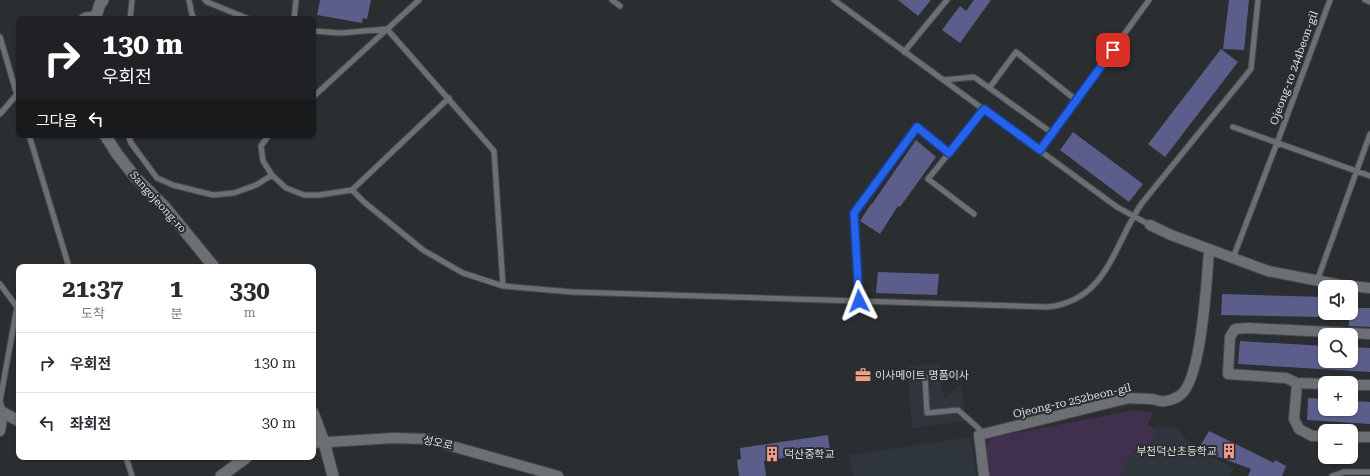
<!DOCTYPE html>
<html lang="ko">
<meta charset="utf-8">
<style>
:root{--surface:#fff;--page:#f7f7f7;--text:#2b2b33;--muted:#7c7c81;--line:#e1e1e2}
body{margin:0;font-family:"Roboto Serif","Noto Sans KR",serif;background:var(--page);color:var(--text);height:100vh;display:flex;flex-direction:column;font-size:15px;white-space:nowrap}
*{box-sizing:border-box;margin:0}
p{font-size:13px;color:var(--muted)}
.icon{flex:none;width:22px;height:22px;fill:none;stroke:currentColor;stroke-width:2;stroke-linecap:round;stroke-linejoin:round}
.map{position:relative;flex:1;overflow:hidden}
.sheet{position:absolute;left:16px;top:264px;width:300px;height:196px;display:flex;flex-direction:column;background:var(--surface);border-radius:8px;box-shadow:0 1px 3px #0004}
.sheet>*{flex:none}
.guide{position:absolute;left:16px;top:16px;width:300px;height:122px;border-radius:8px;box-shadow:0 1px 3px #0004;background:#202124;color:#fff;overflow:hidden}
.buttons{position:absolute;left:1318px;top:280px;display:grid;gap:8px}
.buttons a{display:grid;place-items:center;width:40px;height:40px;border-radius:8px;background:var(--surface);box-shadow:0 1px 3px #0004;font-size:20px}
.pin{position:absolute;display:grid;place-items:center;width:34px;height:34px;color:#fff;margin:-17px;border-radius:8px;box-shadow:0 2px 6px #0006}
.me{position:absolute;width:44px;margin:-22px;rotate:357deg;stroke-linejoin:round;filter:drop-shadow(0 0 3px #0008)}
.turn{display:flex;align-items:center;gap:14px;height:84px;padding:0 20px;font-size:18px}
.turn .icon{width:52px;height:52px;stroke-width:2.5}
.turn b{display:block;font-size:28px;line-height:34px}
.then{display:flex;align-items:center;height:38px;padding:0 20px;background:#0003;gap:8px;font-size:15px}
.eta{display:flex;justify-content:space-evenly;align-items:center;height:68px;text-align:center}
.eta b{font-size:24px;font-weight:700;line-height:28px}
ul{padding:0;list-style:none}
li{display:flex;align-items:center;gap:12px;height:60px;padding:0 20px;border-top:1px solid var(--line)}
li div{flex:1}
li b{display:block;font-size:15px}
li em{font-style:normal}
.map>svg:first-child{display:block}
.built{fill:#2f353d}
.green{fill:#402f4d}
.building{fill:#5b5d8b}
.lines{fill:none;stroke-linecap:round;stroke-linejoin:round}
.service-casing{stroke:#484a4c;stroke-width:7}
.minor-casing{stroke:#484a4c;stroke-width:12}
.tertiary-casing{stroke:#484a4c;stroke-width:13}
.service{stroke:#6c6f73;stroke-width:5}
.minor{stroke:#6c6f73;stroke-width:10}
.tertiary{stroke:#6c6f73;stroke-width:11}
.route-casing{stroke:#184099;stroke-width:10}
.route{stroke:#2563eb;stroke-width:7}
.labels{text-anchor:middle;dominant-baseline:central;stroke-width:4;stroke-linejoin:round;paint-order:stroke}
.street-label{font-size:11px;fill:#dbdddf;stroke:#2b2e30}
.poi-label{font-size:11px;fill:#dbdddf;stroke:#2b2e30;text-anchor:start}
</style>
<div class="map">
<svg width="1370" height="476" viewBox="0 0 1370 476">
<rect width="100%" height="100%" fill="#2b2e30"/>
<path class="built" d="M940 364 941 389 945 398 961 384 966 421 915 428 912 427 907 366Z
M1159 426 1178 429 1195 449 1234 468 1230 476H1117L1128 453 1143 459Z
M971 437 976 476H853L849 455Z"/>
<path class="green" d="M1133 410 1153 413 1147 425 1158 429 1142 459 1131 455 1120 476H989L986 447 989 441 995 437Z"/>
<path class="building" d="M320 0H371L367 19 363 18 362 23 317 15Z
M898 0H931L918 16Z
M974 0H991L960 43 942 30 960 6 966 11Z
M1229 0H1249L1244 50 1223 49Z
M1221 49 1238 62 1165 157 1148 144Z
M1073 132 1143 184 1129 202 1060 150Z
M916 140 936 157 900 207 898 206 880 234 860 221 871 204H872Z
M878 272 939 274 937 295 876 293Z
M1222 294 1325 297V317L1221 315Z
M1351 308H1370V327L1349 326V313H1351Z
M1240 341 1325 346V361H1351V347L1370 348V372L1238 364Z
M1308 398 1325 399V409H1351V401L1370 402V424L1307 420Z
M1209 431 1274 463 1275 460 1286 466 1282 476H1248L1251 469 1216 456 1200 446Z
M828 435 830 450 764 461 766 476H739L737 460 741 459 740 448Z"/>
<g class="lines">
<defs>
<path id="service" d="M189 0 192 15 195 19
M205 0 207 2 249 19
M612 0 620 6
M834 0 1117 207 1150 225
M1365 0 1370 2
M79 19 85 15 96 14
M130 19 132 0
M294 19 296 0
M313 31 341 33 387 29 494 151 503 286
M0 37 19 102
M904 52 947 0
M944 80 974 77 1052 133
M990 87 1016 52 1076 100
M313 97 419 0
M0 114 18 93
M1233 127 1370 176
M29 135 69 267
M128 135 131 143 157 178 173 185 213 195 234 193 256 185 272 175
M269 135 261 146 263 161 272 175 286 188 304 195H319L352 190 449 98
M1040 150 1149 0
M949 153 928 179 974 214
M352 190 364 202 423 250 463 273 503 286 572 292 1048 307C1108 300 1113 245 1142 203L1251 69 1258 0
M1233 258 1277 143 1330 0
M1317 281 1370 134
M0 284 17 307 0 401 3 411
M859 301 854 213 917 127 949 153 983 109
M925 377 927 413 958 410 985 434
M126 457 132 476
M1332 476 1344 472H1370"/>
<path id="minor" d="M1150 225 1171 235 1268 271 1340 285 1370 288
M1297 383 1294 419 1299 429 1312 436H1325
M1325 384 1297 383 1286 378 1228 374 1230 337 1235 329 1248 328 1370 334
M1351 385H1370
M0 431 3 412
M1351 437H1370
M313 443 393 438 427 439 558 476
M984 476 979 435 1129 398C1136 399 1143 398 1150 399 1155 399 1160 402 1165 401 1169 401 1176 398 1179 396 1202 383 1207 276 1209 249"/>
<path id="tertiary" d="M95 19 100 4 103 0
M105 135 117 154 135 177 165 207 214 267
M0 411 19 421
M313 413 324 442 333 476
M221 476 247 457"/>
</defs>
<use href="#service" class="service-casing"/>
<use href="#minor" class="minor-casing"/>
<use href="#tertiary" class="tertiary-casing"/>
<use href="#service" class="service"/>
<use href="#minor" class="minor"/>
<use href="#tertiary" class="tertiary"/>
</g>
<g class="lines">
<defs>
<path id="route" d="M859 301 854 213 917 127 949 153 984 109 1040 150 1113 50"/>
</defs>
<use href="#route" class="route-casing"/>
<use href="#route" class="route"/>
</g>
<defs>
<symbol id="office-bare" viewBox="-9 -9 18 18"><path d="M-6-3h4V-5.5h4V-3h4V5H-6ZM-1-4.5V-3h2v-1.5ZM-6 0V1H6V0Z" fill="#f49e88" stroke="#2b2e30" stroke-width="2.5" paint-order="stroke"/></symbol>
<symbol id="building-bare" viewBox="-9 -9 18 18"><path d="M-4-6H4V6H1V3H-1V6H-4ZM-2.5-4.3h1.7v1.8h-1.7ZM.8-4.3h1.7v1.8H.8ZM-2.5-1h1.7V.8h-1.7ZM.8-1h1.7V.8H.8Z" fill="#f49e88" stroke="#2b2e30" stroke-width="2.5" paint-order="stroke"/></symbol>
</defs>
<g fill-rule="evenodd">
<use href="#office-bare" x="852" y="364" width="22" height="22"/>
<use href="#building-bare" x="1218" y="440" width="22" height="22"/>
<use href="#building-bare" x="761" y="443" width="22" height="22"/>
</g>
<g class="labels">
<g class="street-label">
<text transform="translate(1294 68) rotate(-70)">Ojeong-ro 244beon-gil</text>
<text transform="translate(158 202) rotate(48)">Sangojeong-ro</text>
<text transform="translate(1072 401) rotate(-13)">Ojeong-ro 252beon-gil</text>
<text transform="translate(438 443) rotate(12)">성오로</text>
</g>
<g class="poi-label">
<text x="875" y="375">이사메이트 명품이사</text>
<text x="1217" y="451" text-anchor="end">부천덕산초등학교</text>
<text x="784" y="454">덕산중학교</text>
</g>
</g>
</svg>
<div class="buttons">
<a><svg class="icon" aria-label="sound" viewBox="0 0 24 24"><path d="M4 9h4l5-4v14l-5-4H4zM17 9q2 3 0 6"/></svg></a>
<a><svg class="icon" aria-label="search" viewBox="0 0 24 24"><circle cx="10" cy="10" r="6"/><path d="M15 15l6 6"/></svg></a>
<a>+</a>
<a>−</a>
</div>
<div class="pin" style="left:1113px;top:50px;background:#d93025"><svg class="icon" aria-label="arrive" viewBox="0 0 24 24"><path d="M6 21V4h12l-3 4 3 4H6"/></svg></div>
<svg class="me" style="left:859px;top:301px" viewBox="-20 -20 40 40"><path d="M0-17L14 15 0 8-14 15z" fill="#2563eb" stroke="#fff" stroke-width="4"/></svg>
<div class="guide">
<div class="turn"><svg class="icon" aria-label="right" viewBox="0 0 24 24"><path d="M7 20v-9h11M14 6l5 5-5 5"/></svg><div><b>130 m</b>우회전</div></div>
<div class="then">그다음<svg class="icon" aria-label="left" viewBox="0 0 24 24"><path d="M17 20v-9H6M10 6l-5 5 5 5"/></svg></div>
</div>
<section class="sheet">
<div class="eta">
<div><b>21:37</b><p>도착</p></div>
<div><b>1</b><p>분</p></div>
<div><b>330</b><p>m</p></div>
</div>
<ul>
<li><svg class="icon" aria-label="right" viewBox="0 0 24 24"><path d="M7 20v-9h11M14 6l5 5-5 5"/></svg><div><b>우회전</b></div><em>130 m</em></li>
<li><svg class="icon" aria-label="left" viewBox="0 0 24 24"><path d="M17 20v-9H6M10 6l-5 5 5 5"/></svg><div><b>좌회전</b></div><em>30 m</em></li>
</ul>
</section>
</div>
